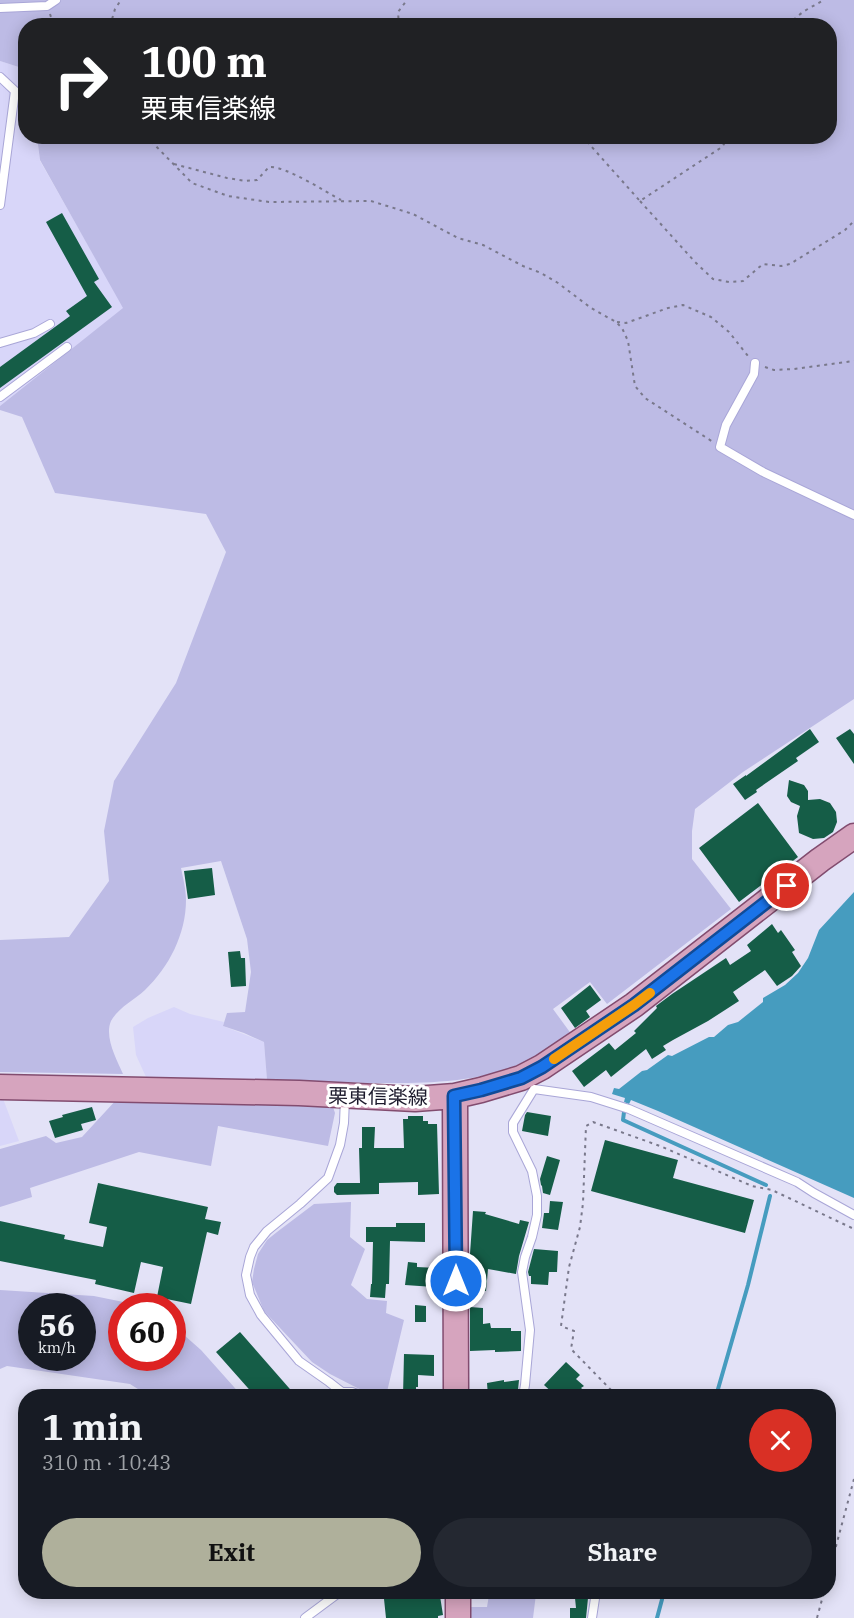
<!DOCTYPE html>
<meta charset="utf-8">
<style>
:root{--surface:#171b24;--page:#242831;--text:#f1f3f6;--muted:#9ea1a6;--accent:#afb09b}
body{margin:0;font-family:"IBM Plex Serif","Noto Sans JP",serif;background:var(--page);color:var(--text);height:100vh;display:flex;flex-direction:column;font-size:22px;white-space:nowrap}
*{box-sizing:border-box;margin:0}
p{font-size:20px;color:var(--muted)}
.icon{flex:none;width:33px;height:33px;fill:none;stroke:currentColor;stroke-width:2;stroke-linecap:round;stroke-linejoin:round}
.map{position:relative;flex:1;overflow:hidden}
.panel{position:absolute;left:18px;top:1389px;width:818px;height:210px;display:flex;flex-direction:column;background:var(--surface);border-radius:24px;box-shadow:0 3px 15px #0003}
.panel>*{flex:none}
.hud{position:absolute;left:18px;top:18px;width:819px;height:126px;border-radius:24px;box-shadow:0 3px 15px #0003;background:#202124;color:#fff;overflow:hidden}
.speed{position:absolute;left:18px;top:1293px;display:flex;gap:12px;font-size:30px;font-weight:700;text-align:center}
.speed>*{display:grid;place-content:center;width:78px;height:78px;border-radius:50%;background:var(--surface);box-shadow:0 3px 15px #0003;line-height:1}
.speed small{font-size:15px;font-weight:400}
.speed .limit{border:9px solid #d22;background:#fff;color:#111}
.pin{position:absolute;display:grid;place-items:center;width:51px;height:51px;color:#fff;margin:-26px;border:3px solid #fff;border-radius:50%;box-shadow:0 2px 6px #0007}
.me{position:absolute;width:66px;margin:-33px;rotate:0deg;stroke-linejoin:round;filter:drop-shadow(0 0 4px #0008)}
.turn{display:flex;align-items:center;gap:21px;height:126px;padding:0 24px;font-size:27px}
.turn .icon{width:78px;height:78px;stroke-width:2.5}
.turn b{display:block;font-size:42px;line-height:51px}
.round{display:grid;place-items:center;flex:none;width:63px;height:63px;border-radius:32px;background:var(--page)}
.summary{display:flex;align-items:center;justify-content:space-between;height:102px;padding:0 24px}
h1{font-size:36px;font-weight:800;line-height:45px}
.button{display:flex;gap:12px;margin-top:auto;padding:12px 24px}
.button a{flex:1;height:69px;border-radius:36px;background:var(--accent);color:#111;font-size:24px;font-weight:800;line-height:69px;text-align:center}
.button a+a{background:var(--page);color:var(--text)}
.map>svg:first-child{display:block}
.built{fill:#d8d6f9}
.green{fill:#bdbbe5;fill-rule:evenodd}
.water{fill:#469cbf}
.lines{fill:none;stroke-linecap:round;stroke-linejoin:round}
.stream{stroke:#469cbf;stroke-width:4}
.building{fill:#155d47}
.lane-casing{stroke:#a9a6d7;stroke-width:10}
.primary-casing{stroke:#824c6f;stroke-width:27}
.path{stroke:#79788b;stroke-width:2;stroke-dasharray:3 4.5;stroke-linecap:butt}
.lane{stroke:#fff;stroke-width:8}
.primary{stroke:#d6a4be;stroke-width:24}
.route-casing{stroke:#114b97;stroke-width:15}
.route{stroke:#1a73e8;stroke-width:10}
.slow{stroke:#f59e0b;stroke-width:10}
.labels{text-anchor:middle;dominant-baseline:central;stroke-width:6;stroke-linejoin:round;paint-order:stroke}
.street-label{font-size:20px;fill:#1b192b;stroke:#fff}
</style>
<div class="map">
<svg width="854" height="1618" viewBox="0 0 854 1618">
<rect width="100%" height="100%" fill="#e3e2f7"/>
<path class="built" d="M0 61 25 69 26 136 37 137 40 161 124 308 0 406Z
M174 1007 190 1014 224 1022 223 1026 264 1042 267 1080 146 1077 136 1055 133 1027 148 1018Z
M0 1096H2L19 1141 0 1146Z"/>
<path class="green" d="M0 0H854V699L743 772 695 809 692 831V859L731 909 607 1004 590 982 553 1009 572 1035C554 1046 535 1058 515 1066 469 1084 418 1083 369 1083 335 1082 301 1081 267 1080L264 1042 244 1033 223 1026 227 1013 245 1012 251 972 247 939 221 861 181 868C183 878 186 889 186 900 186 934 169 967 145 990 134 1000 118 1008 111 1021 104 1037 117 1060 123 1074L0 1072V940L69 937 109 881 104 831 114 781 176 683 226 552 206 514 55 493 22 417 0 410V406L123 308 40 160 37 137 830 136V26H26L25 69 0 61Z
M117 1099 325 1103 333 1107 335 1113 328 1146 218 1126 211 1166 139 1152 30 1188 32 1197 0 1207V1149L46 1136 56 1143 82 1137Z
M351 1202 350 1237 365 1249 351 1285 367 1299 387 1301 386 1313 404 1320 386 1396H373L330 1374 312 1362 264 1311 252 1282 254 1269 258 1254 267 1240 277 1232 314 1204Z
M0 1290 94 1296 143 1306H122V1358H172L173 1313 176 1314V1328L201 1350 242 1396H149L130 1384 7 1366 0 1369ZM32 1306H82V1358H32Z
M536 1594 533 1618H470V1607H487L489 1595Z"/>
<path class="water" d="M854 892V1198L658 1111 631 1100 629 1104 624 1102 625 1098 612 1094 614 1088 619 1089 642 1071 647 1070 668 1055 672 1056 709 1037H714L728 1025 738 1022 763 1002V998L785 985 798 973 808 958 819 930Z"/>
<g class="lines">
<path class="stream" d="M624 1112 623 1120 766 1185
M716 1396 748 1285 770 1196
M657 1618 664 1592"/>
</g>
<path class="building" d="M62 213 99 279 94 282 112 307 0 388V367L70 316 66 311 87 296 46 222Z
M810 729 819 742 796 758 798 761 756 790 757 792 745 800 733 784 746 775V776Z
M850 729 854 734V764L836 738Z
M789 780 804 785 808 791V800L820 799 830 803 836 812 837 822 833 832 824 838 813 839 799 833 797 816 800 806 791 802 787 796Z
M758 803 798 857 739 902 699 848Z
M212 868 215 895 188 899 184 871Z
M772 924 778 933 781 930 795 950 792 952 801 966 792 976 777 986 765 970 733 992 739 1001 708 1021 673 1040 663 1046 666 1050 652 1059 646 1049 611 1077 606 1070 584 1087 572 1071 609 1043 615 1050 636 1033 634 1031 657 1008 656 1006 672 994 726 958 730 965 751 951 747 945Z
M240 951 241 958H245L246 986 231 987 228 952Z
M590 985 601 1000 586 1011 590 1017 575 1028 561 1008Z
M92 1107 96 1120 81 1124 83 1130 55 1138 49 1121 63 1117 62 1115Z
M527 1112 551 1116 548 1136 522 1131 525 1115Z
M408 1116H423V1121H428V1124H437L439 1194 418 1195V1182L379 1183V1194L337 1195 334 1192V1187L337 1183H360L359 1148H362V1127H375L374 1148H404L403 1119H408Z
M605 1140 678 1160 673 1178 754 1200 745 1233 591 1191Z
M547 1156 560 1160 550 1195 543 1193 542 1186 541 1185 540 1179Z
M98 1183 208 1207 205 1219 221 1222 218 1235 207 1232 191 1304 157 1297 163 1267 141 1262 134 1293 95 1284 96 1280 0 1261V1221L65 1235 64 1239 103 1247 107 1227 89 1223Z
M550 1201 563 1202 558 1230 542 1228 544 1213H549Z
M473 1211 486 1212 485 1214 519 1224 520 1220 529 1222 519 1256 516 1274 488 1269 486 1291 473 1290 474 1266H470V1254Z
M396 1223H425V1242L390 1241 389 1284H386L385 1298 370 1297 371 1284H372L373 1242H366V1227H396Z
M534 1249 558 1251 557 1272H549L548 1285 531 1284V1276H529L528 1272Z
M408 1262 417 1263V1267L437 1268 436 1280H434V1287L405 1285Z
M415 1305 426 1306V1322H415Z
M470 1307 483 1308V1324L490 1323 491 1328H511V1331H521V1351L495 1352V1350L470 1351Z
M240 1332 296 1396H255L216 1352Z
M404 1354 434 1355V1376L418 1375V1387H416V1396H403Z
M566 1362 580 1375 576 1379 584 1386 581 1388 590 1396H556L544 1385Z
M504 1380V1382L519 1380 518 1390 508 1391 509 1396H488L487 1383Z
M417 1592H437V1596H440L443 1615 438 1616V1618H386L384 1599 418 1597Z
M575 1598H588L586 1618H570V1608H576Z"/>
<g class="lines">
<defs>
<path id="lane" d="M0 8 47 6 56 0
M0 77 15 91 0 205
M0 343 34 333 50 324
M755 363 754 374 726 425 720 447 763 472 854 515
M0 397 67 347
M345 1098 344 1123 340 1145 328 1178 300 1204 267 1231 254 1247 250 1257 246 1275 250 1295 261 1315 299 1361 329 1382 347 1396
M343 1392H352L363 1396
M523 1396 525 1385 530 1330 522 1272 525 1257 532 1237 537 1215V1196L532 1171 513 1132V1123L534 1089 591 1097 629 1109 797 1182 814 1193 854 1215
M305 1618 340 1592
M592 1618 596 1592"/>
<path id="primary" d="M0 1087 299 1093 415 1099 455 1096 481 1090 521 1078 542 1067 634 1005 820 860 854 836
M455 1096 456 1396
M458 1592V1618"/>
</defs>
<use href="#lane" class="lane-casing"/>
<use href="#primary" class="primary-casing"/>
<path class="path" d="M50 14 54 26
M110 26 115 9 121 0
M399 26 398 12 407 0
M789 26C797 13 812 7 824 0
M146 136 192 183 228 196 269 202 371 201 413 214 458 238 483 245 523 266 541 273 558 283 591 308 616 322 622 328 628 341 635 386 645 398 713 442
M582 136 640 201 722 147 729 136
M174 164 227 178 245 181 257 180 269 167C286 166 324 191 341 200
M640 201 695 262 713 279 729 282 743 281 763 264 781 266 790 264 845 230 854 221
M617 322 626 323 668 308 683 305 711 317 729 332 748 356
M765 367 774 370 794 369 854 361
M616 1396 615 1394 571 1349 574 1331 561 1326 569 1267 580 1227 583 1203 586 1126 593 1122 660 1146 752 1186 772 1190 854 1229
M828 1576 854 1479
M817 1618 824 1592"/>
<use href="#lane" class="lane"/>
<use href="#primary" class="primary"/>
</g>
<g class="lines">
<defs>
<path id="route" d="M456 1281 454 1096 481 1090 521 1078 542 1067 634 1005 787 886"/>
</defs>
<use href="#route" class="route-casing"/>
<use href="#route" class="route"/>
<path class="slow" d="M554 1059 634 1005 650 993"/>
</g>
<g class="labels">
<g class="street-label">
<text transform="translate(378 1096) rotate(1)">栗東信楽線</text>
</g>
</g>
</svg>
<div class="speed"><div>56<small>km/h</small></div><div class="limit">60</div></div>
<div class="pin" style="left:787px;top:886px;background:#d93025"><svg class="icon" aria-label="arrive" viewBox="0 0 24 24"><path d="M6 21V4h12l-3 4 3 4H6"/></svg></div>
<svg class="me" style="left:456px;top:1281px" viewBox="-20 -20 40 40"><circle r="17" fill="#1a73e8" stroke="#fff" stroke-width="3"/><path d="M0-11L8 9 0 5-8 9z" fill="#fff"/></svg>
<div class="hud">
<div class="turn"><svg class="icon" aria-label="right" viewBox="0 0 24 24"><path d="M7 20v-9h11M14 6l5 5-5 5"/></svg><div><b>100 m</b>栗東信楽線</div></div>
</div>
<section class="panel">
<div class="summary"><div><h1>1 min</h1><p>310 m · 10:43</p></div><a class="round" style="background:#d93025;color:#fff"><svg class="icon" aria-label="close" viewBox="0 0 24 24"><path d="M6 6l12 12M18 6L6 18"/></svg></a></div>
<div class="button"><a>Exit</a><a>Share</a></div>
</section>
</div>
